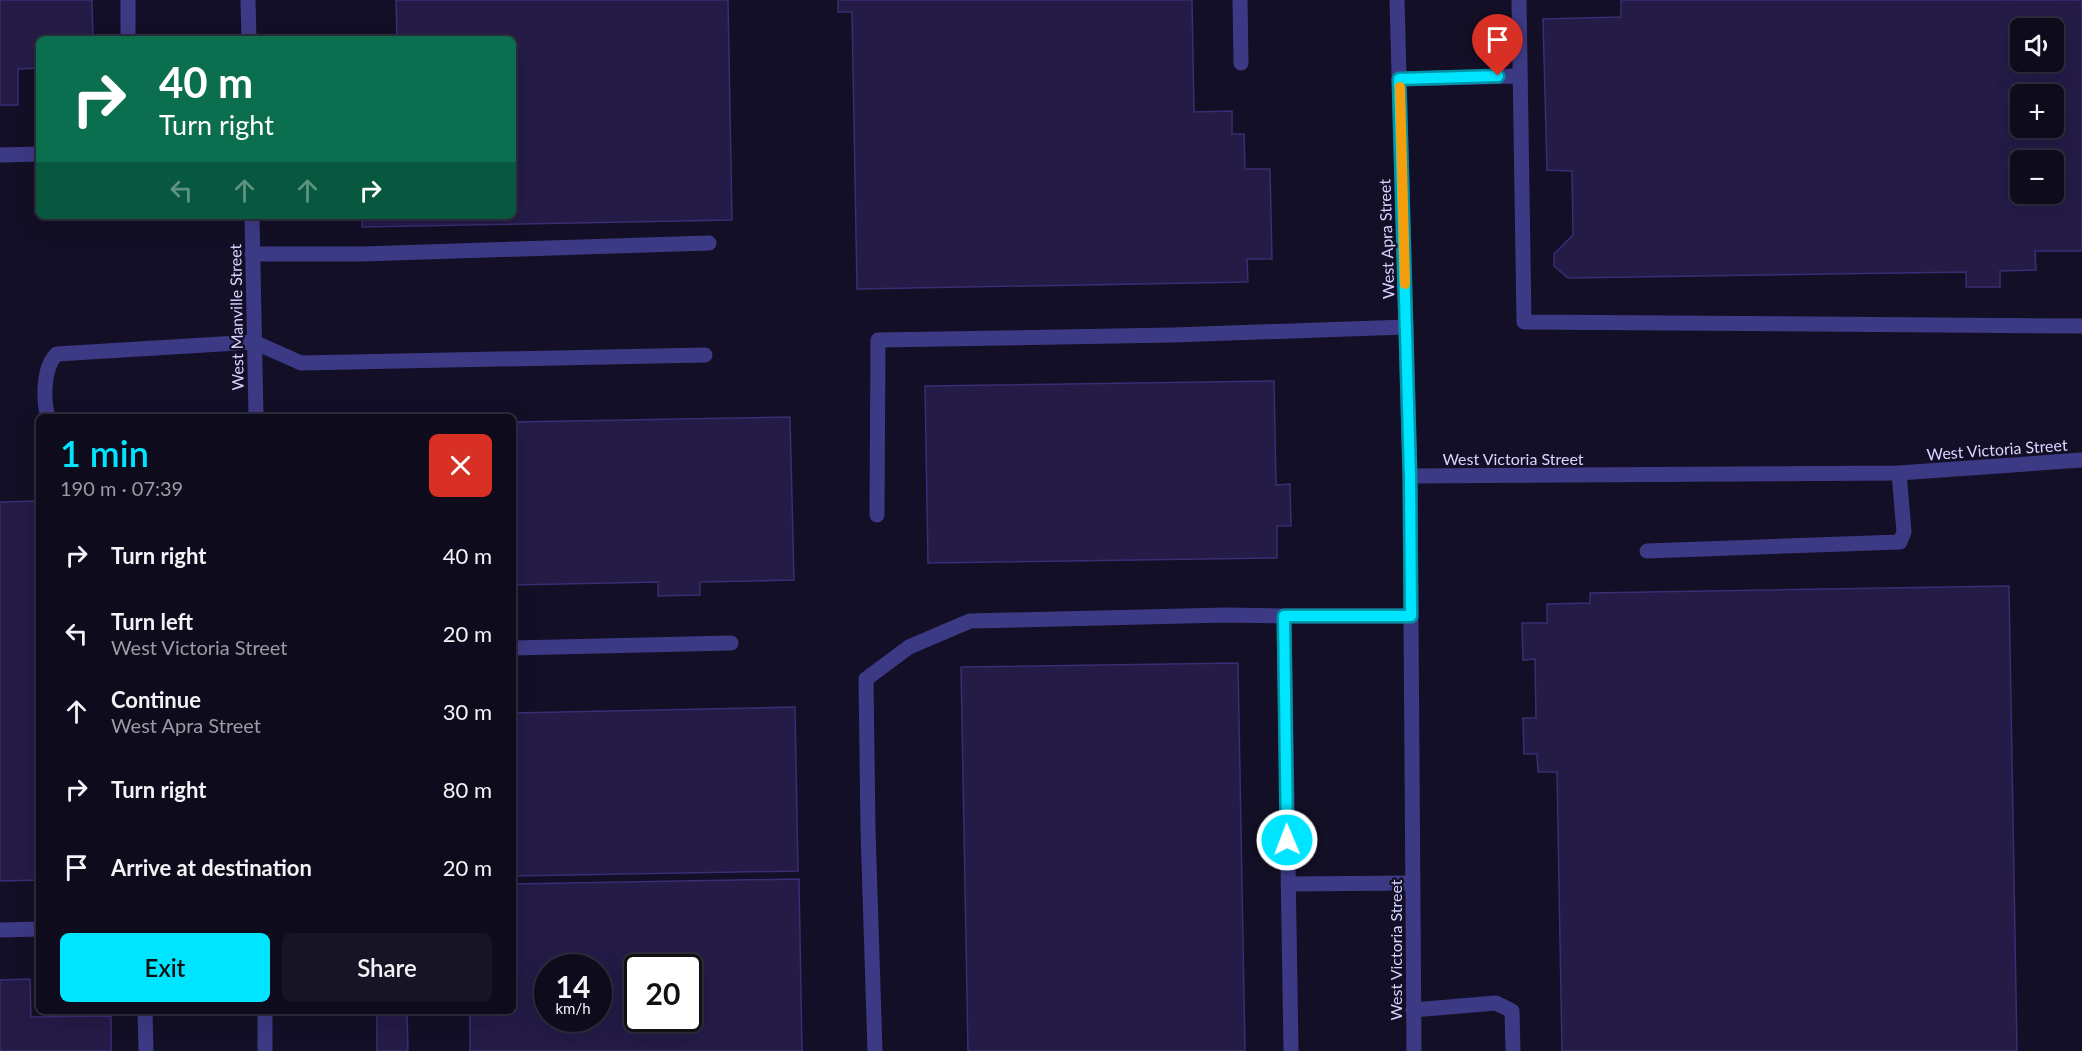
<!DOCTYPE html>
<meta charset="utf-8">
<style>
:root{--surface:#0e0b1c;--page:#171425;--text:#f1f3f6;--muted:#9b9ba3;--line:#2e2b3b;--accent:#00e5ff}
body{margin:0;font-family:Lato,sans-serif;background:var(--page);color:var(--text);height:100vh;display:flex;flex-direction:column;font-size:22px;white-space:nowrap}
*{box-sizing:border-box;margin:0}
p{font-size:20px;color:var(--muted)}
.icon{flex:none;width:33px;height:33px;fill:none;stroke:currentColor;stroke-width:2;stroke-linecap:round;stroke-linejoin:round}
.map{position:relative;flex:1;overflow:hidden}
.side{position:absolute;left:36px;top:414px;width:480px;height:600px;display:flex;flex-direction:column;background:var(--surface);border-radius:9px;box-shadow:0 6px 24px #0002,0 0 0 2px var(--line)}
.side>*{flex:none}
.guide{position:absolute;left:36px;top:36px;width:480px;height:183px;border-radius:9px;box-shadow:0 6px 24px #0002,0 0 0 2px var(--line);background:#0b6e4f;color:#fff;overflow:hidden}
.controls{position:absolute;left:2010px;top:18px;display:grid;gap:12px}
.controls a{display:grid;place-items:center;width:54px;height:54px;border-radius:9px;background:var(--surface);box-shadow:0 6px 24px #0002,0 0 0 2px var(--line);font-size:30px}
.speed{position:absolute;left:534px;top:954px;display:flex;gap:12px;font-size:30px;font-weight:700;text-align:center}
.speed>*{display:grid;place-content:center;width:78px;height:78px;border-radius:50%;background:var(--surface);box-shadow:0 6px 24px #0002,0 0 0 2px var(--line);line-height:1}
.speed small{font-size:15px;font-weight:400}
.speed .limit{border:3px solid #111;border-radius:9px;background:#fff;color:#111}
.pin{position:absolute;display:grid;place-items:center;width:51px;height:51px;color:#fff;margin:-62px -26px;border-radius:50% 50% 50% 0;rotate:-45deg;box-shadow:0 0 6px #0007}
.pin .icon{rotate:45deg}
.me{position:absolute;width:66px;margin:-33px;rotate:359deg;stroke-linejoin:round;filter:drop-shadow(0 0 4px #0008)}
.turn{display:flex;align-items:center;gap:21px;height:126px;padding:0 24px;font-size:27px}
.turn .icon{width:78px;height:78px;stroke-width:2.5}
.turn b{display:block;font-size:42px;line-height:51px}
.lanes{display:flex;align-items:center;height:57px;padding:0 24px;background:#0003;justify-content:center;gap:30px;direction:ltr}
.lanes .off{opacity:.35}
.round{display:grid;place-items:center;flex:none;width:63px;height:63px;border-radius:9px;background:var(--page)}
.overview{display:flex;align-items:center;justify-content:space-between;height:102px;padding:0 24px}
h1{font-size:36px;font-weight:600;line-height:45px;color:var(--accent)}
.button{display:flex;gap:12px;margin-top:auto;padding:12px 24px}
.button a{flex:1;height:69px;border-radius:9px;background:var(--accent);color:#111;font-size:24px;font-weight:600;line-height:69px;text-align:center}
.button a+a{background:var(--page);color:var(--text)}
ul{padding:0;list-style:none}
li{display:flex;align-items:center;gap:18px;height:78px;padding:0 24px}
li div{flex:1}
li b{display:block;font-size:22px}
li em{font-style:normal}
.map>svg:first-child{display:block}
.building{fill:#241b47;stroke:#3b2d73;stroke-width:1.5;fill-rule:evenodd}
.lines{fill:none;stroke-linecap:round;stroke-linejoin:round}
.service{stroke:#3d3a85;stroke-width:15}
.minor{stroke:#3d3a85;stroke-width:15}
.tertiary{stroke:#3d3a85;stroke-width:15}
.route-casing{stroke:#0095a6;stroke-width:15}
.route{stroke:#00e5ff;stroke-width:10}
.slow{stroke:#f59e0b;stroke-width:10}
.labels{text-anchor:middle;dominant-baseline:central;stroke-width:4.5;stroke-linejoin:round;paint-order:stroke}
.street-label{font-size:16px;fill:#d9d4ff;stroke:#130f26}
</style>
<div class="map">
<svg width="2082" height="1051" viewBox="0 0 2082 1051">
<rect width="100%" height="100%" fill="#130f26"/>
<path class="building" d="M0 0H92L93 39H39V68L18 69V105H0Z
M396 0H728L732 220 362 227V216H513V39H397Z
M838 0H1192L1194 112 1232 111V134H1244L1245 169H1270L1272 259H1247L1248 282 857 289 852 12H838Z
M1621 0H2082V251H2035L2036 270 2000 271V287H1966V272L1568 278 1554 266V254L1573 235 1572 171 1547 170 1543 19 1621 17ZM2020 28H2054V62H2020ZM2020 94H2054V128H2020ZM2020 160H2054V194H2020Z
M1274 381 1276 485 1290 484 1291 526H1277V558L928 563 925 386Z
M790 417 794 580 700 582V595L658 596V582L513 585V422Z
M39 501V880L0 881V502Z
M2009 586 2017 1051H1562L1557 772H1538L1537 754H1524L1523 718H1536L1535 659 1523 660 1522 623H1547V604L1590 603V593Z
M1238 663 1245 1051H968L961 667Z
M795 707 798 871 513 876V713Z
M799 879 802 1051H470V1011H513V884ZM548 968H598V1018H548ZM638 968H688V1018H638Z
M30 979 31 1017 111 1016V1051H0V980Z
M377 1011H407L408 1051H377Z"/>
<g class="lines">
<path class="service" d="M128 0V39
M1240 0 1241 63
M1519 0 1524 322 2082 326
M1399 79 1520 76
M0 155 39 154
M252 254H362L709 243
M48 417C43 400 43 366 57 354L254 342 301 363 705 355
M877 515 878 340 1173 335 1406 327
M1647 551 1900 542 1904 532 1899 473
M513 648 731 643
M1288 884 1412 883
M0 930 39 929
M1413 1010 1496 1003 1512 1011 1513 1051
M145 1011 146 1051
M875 1051 868 830 866 679 909 647 970 621 1226 615 1284 616
M1291 1051 1284 616H1411"/>
<path class="minor" d="M1397 0 1410 476"/>
<path class="tertiary" d="M248 0 249 39
M252 216 256 417
M265 1011V1051
M1414 1051 1410 476 1899 473 2082 460"/>
</g>
<g class="lines">
<defs>
<path id="route" d="M1287 840 1284 616H1411L1410 477 1399 79 1498 76"/>
</defs>
<use href="#route" class="route-casing"/>
<use href="#route" class="route"/>
<path class="slow" d="M1400 87 1405 284"/>
</g>
<g class="labels">
<g class="street-label">
<text transform="translate(1386 239) rotate(-92)">West Apra Street</text>
<text transform="translate(236 317) rotate(-91)">West Manville Street</text>
<text transform="translate(1997 449) rotate(-4)">West Victoria Street</text>
<text x="1513" y="458">West Victoria Street</text>
<text transform="translate(1395 950) rotate(-90)">West Victoria Street</text>
</g>
</g>
</svg>
<div class="controls">
<a><svg class="icon" aria-label="sound" viewBox="0 0 24 24"><path d="M4 9h4l5-4v14l-5-4H4zM17 9q2 3 0 6"/></svg></a>
<a>+</a>
<a>−</a>
</div>
<div class="speed"><div>14<small>km/h</small></div><div class="limit">20</div></div>
<div class="pin" style="left:1498px;top:76px;background:#d93025"><svg class="icon" aria-label="arrive" viewBox="0 0 24 24"><path d="M6 21V4h12l-3 4 3 4H6"/></svg></div>
<svg class="me" style="left:1287px;top:840px" viewBox="-20 -20 40 40"><circle r="17" fill="#00e5ff" stroke="#fff" stroke-width="3"/><path d="M0-11L8 9 0 5-8 9z" fill="#fff"/></svg>
<div class="guide">
<div class="turn"><svg class="icon" aria-label="right" viewBox="0 0 24 24"><path d="M7 20v-9h11M14 6l5 5-5 5"/></svg><div><b>40 m</b>Turn right</div></div>
<div class="lanes"><svg class="icon off" aria-label="left" viewBox="0 0 24 24"><path d="M17 20v-9H6M10 6l-5 5 5 5"/></svg><svg class="icon off" aria-label="ahead" viewBox="0 0 24 24"><path d="M12 20V5M6 11l6-6 6 6"/></svg><svg class="icon off" aria-label="ahead" viewBox="0 0 24 24"><path d="M12 20V5M6 11l6-6 6 6"/></svg><svg class="icon" aria-label="right" viewBox="0 0 24 24"><path d="M7 20v-9h11M14 6l5 5-5 5"/></svg></div>
</div>
<section class="side">
<div class="overview"><div><h1>1 min</h1><p>190 m · 07:39</p></div><a class="round" style="background:#d93025;color:#fff"><svg class="icon" aria-label="close" viewBox="0 0 24 24"><path d="M6 6l12 12M18 6L6 18"/></svg></a></div>
<ul>
<li><svg class="icon" aria-label="right" viewBox="0 0 24 24"><path d="M7 20v-9h11M14 6l5 5-5 5"/></svg><div><b>Turn right</b></div><em>40 m</em></li>
<li><svg class="icon" aria-label="left" viewBox="0 0 24 24"><path d="M17 20v-9H6M10 6l-5 5 5 5"/></svg><div><b>Turn left</b><p>West Victoria Street</p></div><em>20 m</em></li>
<li><svg class="icon" aria-label="ahead" viewBox="0 0 24 24"><path d="M12 20V5M6 11l6-6 6 6"/></svg><div><b>Continue</b><p>West Apra Street</p></div><em>30 m</em></li>
<li><svg class="icon" aria-label="right" viewBox="0 0 24 24"><path d="M7 20v-9h11M14 6l5 5-5 5"/></svg><div><b>Turn right</b></div><em>80 m</em></li>
<li><svg class="icon" aria-label="arrive" viewBox="0 0 24 24"><path d="M6 21V4h12l-3 4 3 4H6"/></svg><div><b>Arrive at destination</b></div><em>20 m</em></li>
</ul>
<div class="button"><a>Exit</a><a>Share</a></div>
</section>
</div>
